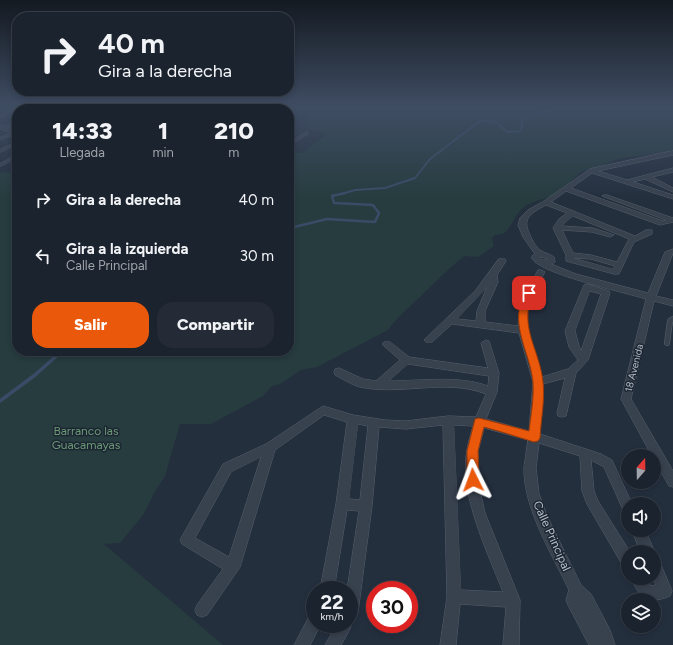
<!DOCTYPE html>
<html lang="es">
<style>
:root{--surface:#1b232e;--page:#242b36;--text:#f1f3f6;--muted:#a0a4aa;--line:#39404a;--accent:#ea580c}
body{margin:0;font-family:Figtree,sans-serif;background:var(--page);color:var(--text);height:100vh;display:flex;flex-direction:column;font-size:15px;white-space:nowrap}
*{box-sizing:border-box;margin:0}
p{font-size:13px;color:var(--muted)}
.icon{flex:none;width:22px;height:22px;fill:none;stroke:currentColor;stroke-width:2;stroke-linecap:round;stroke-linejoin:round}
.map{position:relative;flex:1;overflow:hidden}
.drawer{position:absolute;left:12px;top:104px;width:282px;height:252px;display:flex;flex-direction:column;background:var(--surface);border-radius:16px;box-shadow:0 2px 6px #0003,0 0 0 1px var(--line)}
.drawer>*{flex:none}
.banner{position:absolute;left:12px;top:12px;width:282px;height:84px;border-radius:16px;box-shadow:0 2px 6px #0003,0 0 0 1px var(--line);background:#1b232e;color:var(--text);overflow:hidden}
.needle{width:26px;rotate:20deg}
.fabs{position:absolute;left:621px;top:449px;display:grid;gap:8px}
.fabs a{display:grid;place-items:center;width:40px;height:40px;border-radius:50%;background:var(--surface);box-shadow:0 2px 6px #0003,0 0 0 1px var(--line);font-size:20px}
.speed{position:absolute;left:306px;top:581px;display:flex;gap:8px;font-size:20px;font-weight:700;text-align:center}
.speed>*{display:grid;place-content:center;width:52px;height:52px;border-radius:50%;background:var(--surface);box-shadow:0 2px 6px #0003,0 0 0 1px var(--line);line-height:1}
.speed small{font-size:10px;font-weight:400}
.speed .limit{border:6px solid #d22;background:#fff;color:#111}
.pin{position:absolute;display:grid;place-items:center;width:34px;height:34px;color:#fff;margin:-17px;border-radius:8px;box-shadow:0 2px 6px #0006}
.me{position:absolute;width:44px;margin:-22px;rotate:357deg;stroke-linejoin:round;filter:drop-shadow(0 0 3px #0008)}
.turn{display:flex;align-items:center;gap:14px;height:84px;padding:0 20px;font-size:18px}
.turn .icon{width:52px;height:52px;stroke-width:2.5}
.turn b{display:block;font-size:28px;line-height:34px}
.eta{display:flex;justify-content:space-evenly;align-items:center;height:68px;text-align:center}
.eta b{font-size:24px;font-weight:800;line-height:28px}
.cta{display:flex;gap:8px;margin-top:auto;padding:8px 20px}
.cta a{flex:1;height:46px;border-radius:16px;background:var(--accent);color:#fff;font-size:16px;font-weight:800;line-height:46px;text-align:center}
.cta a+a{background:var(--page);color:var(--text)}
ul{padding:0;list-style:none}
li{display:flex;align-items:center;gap:12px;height:56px;padding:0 20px}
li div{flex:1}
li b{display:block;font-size:15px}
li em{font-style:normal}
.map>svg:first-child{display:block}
.green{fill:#263c3f}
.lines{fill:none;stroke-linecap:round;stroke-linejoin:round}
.stream-far2{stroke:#394c67;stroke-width:2}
.stream-far1{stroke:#394c67;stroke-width:2.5}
.stream{stroke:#394c67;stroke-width:3.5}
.lane-far1-casing{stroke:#565f6c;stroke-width:3.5}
.lane-casing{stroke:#565f6c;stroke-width:6}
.street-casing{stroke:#565f6c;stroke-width:1}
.path{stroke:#44595c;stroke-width:1;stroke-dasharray:2 2;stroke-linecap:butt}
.lane-far1{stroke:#38414e;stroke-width:3}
.lane{stroke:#38414e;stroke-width:5}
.street{fill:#38414e;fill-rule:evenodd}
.route{fill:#ea580c;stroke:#983908}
.labels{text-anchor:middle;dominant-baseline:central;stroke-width:3;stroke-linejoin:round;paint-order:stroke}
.street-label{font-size:10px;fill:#b4bcc9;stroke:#1d2633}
.near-park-label{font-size:12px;fill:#6b9a76;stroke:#1d2633}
.near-street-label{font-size:12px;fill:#b4bcc9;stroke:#1d2633}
</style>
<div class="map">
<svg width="673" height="645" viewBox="0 0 673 645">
<rect width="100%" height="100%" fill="#242f3e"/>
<path class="green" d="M319 108H672L673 110V150C656 155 639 155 622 158 615 159 608 164 602 166 584 171 584 168 570 182 565 188 558 189 555 196 543 199 529 201 520 211 511 221 510 235 495 235L492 238 494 246 478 257 464 256C449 268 436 281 423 294 411 306 398 316 388 330L317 367 301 370 280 384 272 386 263 396 211 424H180L165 476 154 493 143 515 120 543 104 544 223 645H0V172L17 173V351H289V151L302 153 327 134 306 128 310 110Z"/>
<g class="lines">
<path class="stream-far2" d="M341 194 355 190 385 188 415 178 430 159 481 120 496 122 507 132 521 131 523 117 560 108"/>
<path class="stream-far1" d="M289 236 294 227 327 219 375 222 379 213 373 205 334 203 332 196 345 193"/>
<path class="stream" d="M0 401 35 375 62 351"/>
<defs>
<path id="lane-far1" d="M46 109 48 108
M69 109 71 108
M117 109 119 108
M166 109 168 108
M0 116 17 110
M7 126 17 121
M0 139 17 132
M289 141H294L307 133
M0 151 17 143
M0 165 17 156"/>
<path id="lane" d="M667 343 670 321 673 319"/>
<path id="street" d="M91 108H98L99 109H91Z
M250 108H256L257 109H250Z
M259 108H264L265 109H259Z
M271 108H279L280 109H271Z
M285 108H290L289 110Z
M0 125 17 130V134L0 129Z
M673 151V155L598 171 627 180 673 168V172L652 177 673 188V192L645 179 633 182 673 195V199L592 173 571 188 663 221 666 220 602 196 603 195H607L673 218V222L660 225 566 191 551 202 635 236 646 230H652V234L634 242 619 274H614L566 261V255L553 228 559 219 567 213 546 205C532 213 521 217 530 235 532 240 536 247 540 250 544 253 550 254 554 257L555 262 551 264 576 274 648 293 665 252 673 249V253L656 296 673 300V306L654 301 631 399 673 471V487L669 486 654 459V456H652L621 399 646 299C624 292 544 275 532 259V256L535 254 523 237 518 225 520 218 528 210 544 201 590 169ZM573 216 629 239 617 262 591 255 573 253 562 230 592 232 610 237 614 235 593 228 562 226ZM540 257 546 258 547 260H542ZM573 258 591 259 615 266 613 269Z
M499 259H505L506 261 497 275 498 282 485 311V322L518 326 521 302 538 270H541L545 272C540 282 533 292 529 302 521 327 536 353 542 377L568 369 578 360 569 347 565 331 584 285 587 284 609 291 610 293 588 360 576 373 566 416 562 417 558 416 557 413 565 378 543 384 540 434 601 454 612 460 632 504H628V514L624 512 604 467 591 460 594 491 598 501 630 552H628V568L623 566 587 504 582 491 580 456 539 443 536 468 539 494 548 518 581 585 591 594 610 630 615 645H589L568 605 566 600 569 590C552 554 523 508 524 467 525 458 527 449 528 440L484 428 478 451 480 491 485 513 520 600 519 645H503L506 607 460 604 456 645H440L447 597 443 425 406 429 379 427 372 506 358 612 354 621 352 622 350 629 341 645H325L337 624H349V590H347L359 511 347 510 334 590H320L336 504 347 422 324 415 275 450 240 567 207 615 202 617 197 615 195 610 197 605 223 569 182 544 180 540 223 464 266 444 323 406 353 415 385 420 406 421 448 416 476 417 486 394C446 378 401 396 360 387 352 385 343 379 335 375L334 372 335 369 339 368 363 379 376 381 400 360 384 346 382 344 384 342H390L409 357 488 368 481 343 486 340 489 341 499 373 497 392 486 419 529 431 533 382 519 333 452 324 432 342H426L424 340 475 291ZM487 287 477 311 476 321 457 319ZM590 291 601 294 581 351 579 346 575 331ZM408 364 489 376 488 386C459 375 419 381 389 381ZM358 424 368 426 360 500 349 499ZM454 425 473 426C471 434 468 442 467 450 458 492 488 553 503 592L461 590ZM261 457 229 557 195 538 231 472Z
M632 530H645L655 552 654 554V552H641Z
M654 558 659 560 672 591 670 596C648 605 640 599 631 578H646L651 586 656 585 653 578H654Z
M315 613V624H321L310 645H294L310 615Z"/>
</defs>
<use href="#lane-far1" class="lane-far1-casing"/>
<use href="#lane" class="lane-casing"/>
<use href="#street" class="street-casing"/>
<path class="path" d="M295 110 323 108"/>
<use href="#lane-far1" class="lane-far1"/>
<use href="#lane" class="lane"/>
<use href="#street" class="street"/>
</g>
<linearGradient id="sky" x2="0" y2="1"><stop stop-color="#141a22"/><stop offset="0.54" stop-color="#3f4d63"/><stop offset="1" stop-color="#3f4d63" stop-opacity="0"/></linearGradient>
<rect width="673" height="199" fill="url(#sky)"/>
<path class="route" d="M529 290 533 293C518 327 540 350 543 382 545 401 541 419 540 438L538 441 534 442 505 433 484 427 478 451 479 480 478 484 473 485 469 484 467 480V451L475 419 479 418 529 431C531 415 534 398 533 382 530 351 507 322 526 291Z"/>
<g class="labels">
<g class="street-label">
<text transform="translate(634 368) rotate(-76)">18 Avenida</text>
</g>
<g class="near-park-label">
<text x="86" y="431">Barranco las<tspan x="86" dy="14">Guacamayas</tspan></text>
</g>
<g class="near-street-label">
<text transform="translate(552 536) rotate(66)">Calle Principal</text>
</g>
</g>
</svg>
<div class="fabs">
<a><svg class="needle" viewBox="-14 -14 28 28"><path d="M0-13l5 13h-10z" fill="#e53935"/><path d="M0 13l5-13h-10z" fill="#a0a4aa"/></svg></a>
<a><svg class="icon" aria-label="sound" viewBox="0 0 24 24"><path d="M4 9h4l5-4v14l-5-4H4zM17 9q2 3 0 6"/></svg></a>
<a><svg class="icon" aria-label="search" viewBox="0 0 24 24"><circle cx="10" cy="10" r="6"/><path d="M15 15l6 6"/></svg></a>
<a><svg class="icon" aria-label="layers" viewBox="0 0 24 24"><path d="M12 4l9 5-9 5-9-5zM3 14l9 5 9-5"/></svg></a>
</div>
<div class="speed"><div>22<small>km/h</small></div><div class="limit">30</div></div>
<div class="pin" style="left:529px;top:293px;background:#d93025"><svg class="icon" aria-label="arrive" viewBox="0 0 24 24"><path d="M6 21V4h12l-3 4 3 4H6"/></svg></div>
<svg class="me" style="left:473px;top:480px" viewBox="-20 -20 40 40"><path d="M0-17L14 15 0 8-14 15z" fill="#ea580c" stroke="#fff" stroke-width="4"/></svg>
<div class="banner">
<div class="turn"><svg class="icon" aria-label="right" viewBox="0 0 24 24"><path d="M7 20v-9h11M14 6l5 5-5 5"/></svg><div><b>40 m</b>Gira a la derecha</div></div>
</div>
<section class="drawer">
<div class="eta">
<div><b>14:33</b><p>Llegada</p></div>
<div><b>1</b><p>min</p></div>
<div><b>210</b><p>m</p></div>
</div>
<ul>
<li><svg class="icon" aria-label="right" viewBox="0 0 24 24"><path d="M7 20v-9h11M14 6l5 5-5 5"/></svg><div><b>Gira a la derecha</b></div><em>40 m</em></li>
<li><svg class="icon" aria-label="left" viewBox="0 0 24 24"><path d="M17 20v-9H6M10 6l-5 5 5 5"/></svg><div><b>Gira a la izquierda</b><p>Calle Principal</p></div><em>30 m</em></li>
</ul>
<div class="cta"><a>Salir</a><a>Compartir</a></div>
</section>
</div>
